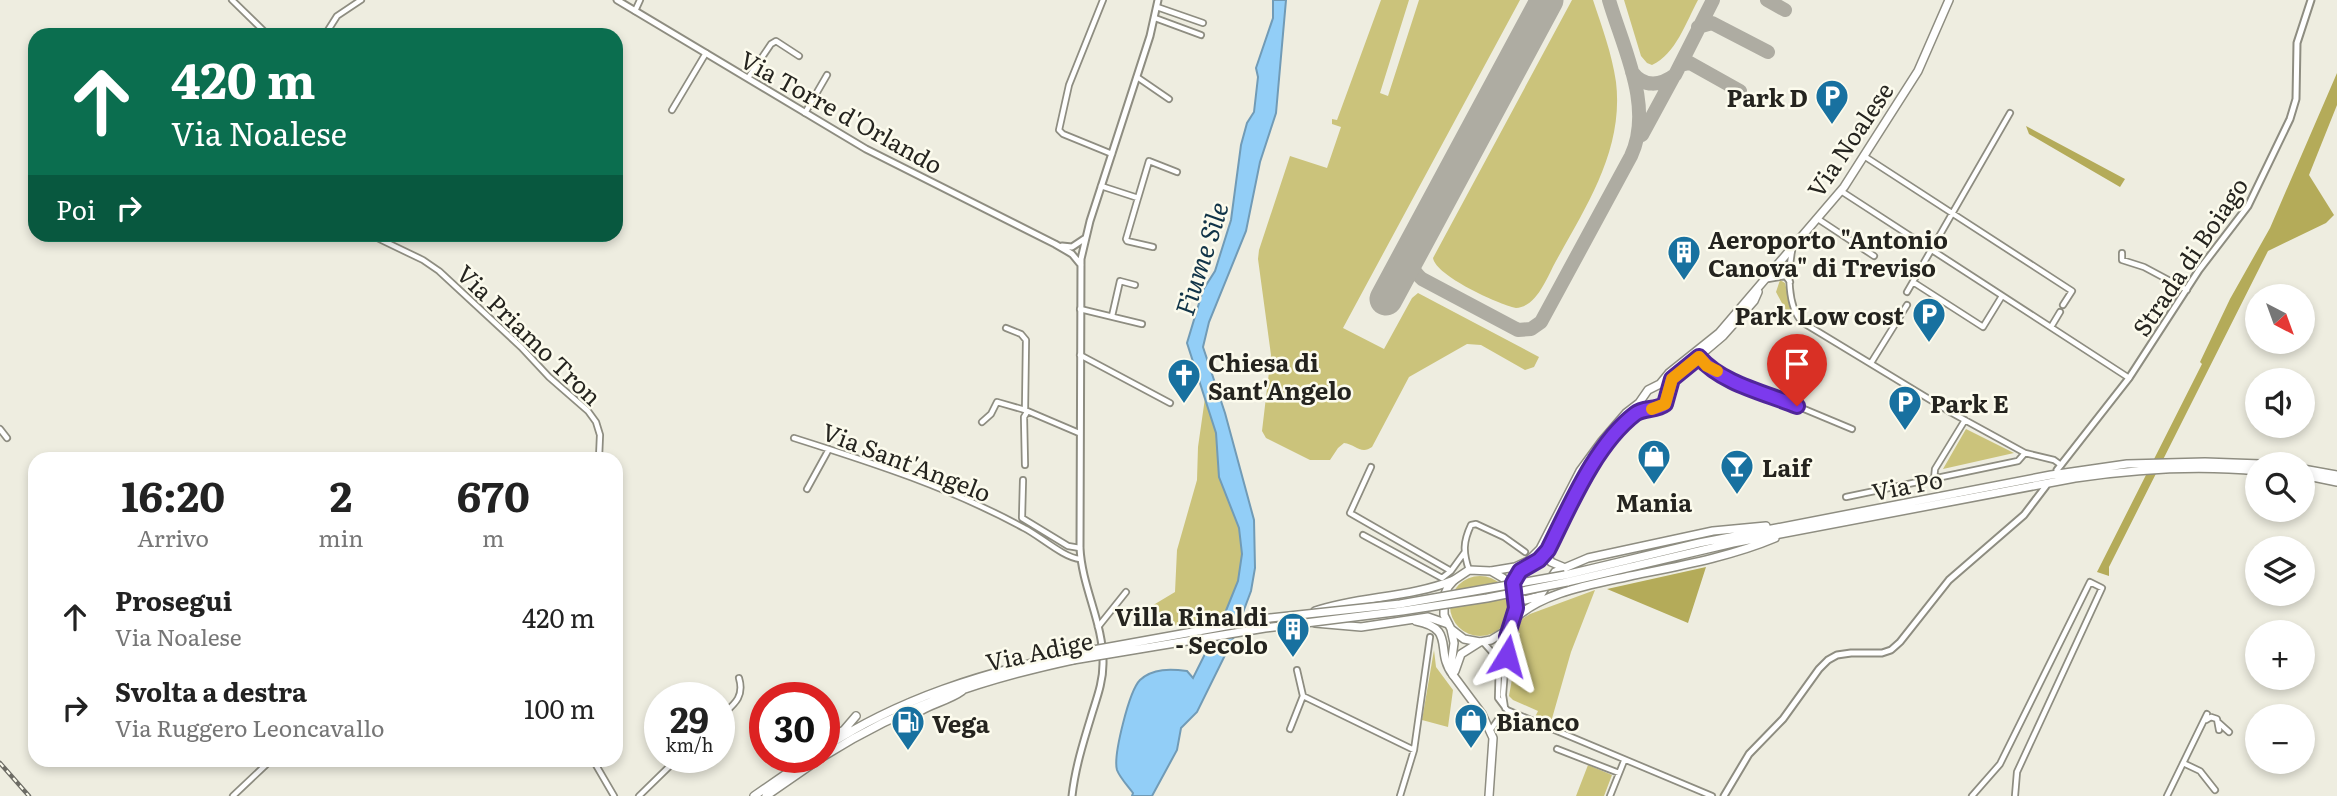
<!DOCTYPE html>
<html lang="it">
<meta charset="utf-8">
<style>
:root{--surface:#fff;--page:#f6f6f6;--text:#222;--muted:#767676}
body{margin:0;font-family:Literata,serif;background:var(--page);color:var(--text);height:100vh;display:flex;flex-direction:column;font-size:26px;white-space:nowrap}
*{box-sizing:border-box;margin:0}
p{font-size:23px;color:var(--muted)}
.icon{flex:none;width:38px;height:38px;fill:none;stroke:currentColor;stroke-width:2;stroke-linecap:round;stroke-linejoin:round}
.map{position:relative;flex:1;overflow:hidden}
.side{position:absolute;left:28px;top:452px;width:595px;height:315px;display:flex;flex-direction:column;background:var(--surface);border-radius:21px;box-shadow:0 4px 10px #0003}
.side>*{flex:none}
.guide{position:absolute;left:28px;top:28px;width:595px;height:214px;border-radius:21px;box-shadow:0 4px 10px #0003;background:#0b6e4f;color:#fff;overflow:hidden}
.needle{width:46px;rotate:139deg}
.tools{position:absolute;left:2245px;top:284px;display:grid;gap:14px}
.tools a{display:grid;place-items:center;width:70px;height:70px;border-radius:50%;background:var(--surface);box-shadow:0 4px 10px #0003;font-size:35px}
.speed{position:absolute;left:644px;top:682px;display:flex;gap:14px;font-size:35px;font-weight:700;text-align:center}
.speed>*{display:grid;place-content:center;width:91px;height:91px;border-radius:50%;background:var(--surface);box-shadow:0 4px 10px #0003;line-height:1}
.speed small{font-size:18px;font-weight:400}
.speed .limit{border:10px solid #d22;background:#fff;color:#111}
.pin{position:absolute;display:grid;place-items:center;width:60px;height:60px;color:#fff;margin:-72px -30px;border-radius:50% 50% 50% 0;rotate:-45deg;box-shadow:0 0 7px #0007}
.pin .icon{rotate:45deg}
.me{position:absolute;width:77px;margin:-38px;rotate:8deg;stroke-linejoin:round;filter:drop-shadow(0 0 5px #0008)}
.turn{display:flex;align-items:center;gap:24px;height:147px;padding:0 28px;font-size:32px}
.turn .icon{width:91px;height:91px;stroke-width:2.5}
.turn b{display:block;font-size:49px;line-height:60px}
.then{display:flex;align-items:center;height:66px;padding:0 28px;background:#0003;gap:14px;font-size:26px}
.eta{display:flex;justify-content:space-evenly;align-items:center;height:119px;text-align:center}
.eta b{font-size:42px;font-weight:700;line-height:49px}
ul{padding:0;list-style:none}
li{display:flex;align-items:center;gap:21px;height:91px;padding:0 28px}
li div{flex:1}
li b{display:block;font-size:26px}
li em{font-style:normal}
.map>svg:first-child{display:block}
.green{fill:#cbc37b}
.forest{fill:#b4ab59}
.water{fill:#92cef7;stroke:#719bb6;stroke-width:2}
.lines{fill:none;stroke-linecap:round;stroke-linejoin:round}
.taxiway{stroke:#aeaca2;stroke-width:14}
.runway{stroke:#aeaca2;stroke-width:33}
.minor-casing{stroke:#8e8d81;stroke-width:8}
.tertiary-casing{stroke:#8e8d81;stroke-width:9}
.primary-casing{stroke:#8e8d81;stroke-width:10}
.trunk-casing{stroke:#8e8d81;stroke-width:10}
.minor{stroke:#fff;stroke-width:4.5}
.tertiary{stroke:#fff;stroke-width:5}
.primary{stroke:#fff;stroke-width:7}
.trunk{stroke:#fff;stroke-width:7}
.rail-casing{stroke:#6d6c65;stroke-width:4.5}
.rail{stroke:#fcfbed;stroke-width:2;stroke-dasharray:5;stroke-linecap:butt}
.trunk-bridge-casing{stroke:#8e8d81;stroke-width:10;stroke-linecap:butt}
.trunk-bridge{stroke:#fff;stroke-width:7}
.route-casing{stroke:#51269a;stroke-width:18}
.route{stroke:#7c3aed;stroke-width:12}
.slow{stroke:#f59e0b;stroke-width:12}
.labels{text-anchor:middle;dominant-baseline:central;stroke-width:5;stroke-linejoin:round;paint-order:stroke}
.poi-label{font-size:24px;font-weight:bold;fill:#25241f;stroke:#fcfbed;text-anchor:start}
.street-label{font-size:24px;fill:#25241f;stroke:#fcfbed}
.water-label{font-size:26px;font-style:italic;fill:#103347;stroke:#fcfbed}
</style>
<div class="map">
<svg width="2337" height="796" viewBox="0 0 2337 796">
<rect width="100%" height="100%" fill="#eeede0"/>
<path class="green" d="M1381 0H1409L1380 93 1388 96 1419 0H1520L1343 328 1384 349 1412 298 1418 293 1539 357 1534 367 1525 370 1481 345 1467 344 1409 377 1372 447C1361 455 1355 444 1344 443L1338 448 1330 460H1310L1266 438 1262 431 1271 355 1258 259 1259 250 1290 156 1327 168 1341 127 1332 124V119L1337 120Z
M1572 0H1593C1602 27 1612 54 1616 82 1624 149 1587 205 1556 261 1547 277 1537 307 1516 308 1498 304 1436 276 1433 258Z
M1624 0H1698C1686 22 1676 54 1652 65L1647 63 1641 56Z
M1780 280 1785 283 1792 314 1789 316 1776 292Z
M1205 398 1216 433 1219 477 1239 528 1242 554 1238 581 1223 618 1164 627 1150 607 1175 592 1177 550 1197 480 1198 447Z
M1966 429 2014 453 1943 469Z
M1450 606a30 30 0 1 1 60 0a30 30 0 1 1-60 0Z
M1595 590 1571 652 1551 722 1535 717 1538 711 1513 700 1509 696 1520 633 1516 632 1522 619 1530 614Z
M1434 650 1436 667 1453 690 1448 727 1422 720Z
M1588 765 1612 775 1604 796H1576Z"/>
<path class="forest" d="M2337 73V105L2309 175 2334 215 2326 223 2268 251 2109 567V576L2097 572 2202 364 2200 362 2230 299 2270 228Z
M2026 126 2125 179 2120 187 2029 134Z
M1706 567 1688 623 1607 589Z"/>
<path class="water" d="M1273 0H1286L1276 113 1260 162 1246 231 1209 322 1203 347 1225 413 1254 520 1255 568 1251 591 1233 639 1197 712 1181 728 1177 750 1152 796H1132L1133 793C1128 786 1120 778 1117 770 1113 756 1129 691 1140 680 1153 668 1171 669 1187 671L1193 678 1223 618 1238 581 1242 554 1239 528 1219 477 1216 433 1187 343 1203 290 1215 271 1231 220 1241 145 1247 123 1254 112 1258 77 1256 68 1273 18Z"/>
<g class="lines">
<path class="taxiway" d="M1767 0 1785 10
M1698 27 1712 23 1768 52
M1680 65 1690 63 1740 91
M1632 72C1644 88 1660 86 1675 75L1713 0
M1642 135 1674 76
M1416 244C1410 259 1409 268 1422 279L1518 330 1531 329 1541 322 1631 156C1654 107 1623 48 1609 0"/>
<path class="runway" d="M1386 299 1547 0"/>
<defs>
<path id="minor" d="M232 0 268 35
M1103 0 1069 85 1059 130 1063 134 1112 154
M1157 7 1203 23
M635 11 640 0
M1155 18 1201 35
M325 35 337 16 361 0
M1137 77 1169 99
M748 78 771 44 776 41 799 56
M672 110 706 53
M805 113 827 75
M1864 156 2072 291 2063 305
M1101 186 1138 198 1149 161 1177 172
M1841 191 2129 378
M1138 198 1126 239 1127 241 1153 247
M1818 219 1874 256
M369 234 423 260 439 271 521 347 549 377 588 411 596 422 600 435 599 458
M1792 251C1788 271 1787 306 1802 322L1952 413 2025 453 2054 460 2061 465
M2122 253V260L2144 267 2187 290
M1778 266 1790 282
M1768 279 1785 276
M1913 282 1983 327 2002 296
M1907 292 2010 113
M1080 309 1142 324
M1112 316 1120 281 1135 285
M2051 327 2060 312
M1006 328 1021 334 1026 340 1025 410 1079 433
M1080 355 1170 403
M1698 356 1707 366 1737 381 1852 429
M1871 363 1907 305
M982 422 991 414 997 402 1025 410
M0 429 7 438
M794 438C873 463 951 488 1024 528 1040 536 1064 558 1080 559
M1025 465 1024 417 1027 412
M1371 467 1350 513 1451 571 1464 553
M1934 479 1935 469 1965 420
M1023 480 1022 518 1068 546 1080 548
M807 489 829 449
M1846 497 2018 461 2025 453
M1363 535 1442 578 1451 571
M1469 570C1463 552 1463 542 1471 525L1476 524 1504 537 1525 552
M1098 627 1126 592
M1483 642 1499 660 1498 698 1507 710 1712 796
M1297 670 1303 696
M1505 708 1503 695 1508 630
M719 718C733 705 745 698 739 678
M2206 720 2211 717 2217 719 2219 730
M2219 723 2229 732
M1492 728 1499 718 1512 714
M1290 729 1303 696 1414 750
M1557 749 1619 773
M593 760 614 796
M2183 763 2200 771 2215 790
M233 796 271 760
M639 796 678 758
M1400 796 1414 750 1430 637
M1610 796 1624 761
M1972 796 2000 764 2090 582 2102 588 2017 772 2015 796
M2167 796 2207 714"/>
<path id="tertiary" d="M617 0 866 149 1055 244 1072 254 1081 265
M1062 246 1072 247 1084 239
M2057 470 2129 378 2199 270 2248 206 2290 119 2296 99 2297 43 2311 0
M1072 796C1075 769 1083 743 1091 717 1096 700 1103 683 1103 664 1104 624 1082 588 1080 548L1081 259 1090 221 1150 36 1158 0
M1724 796 1749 754 1783 719 1819 669 1828 660 1837 655 1851 653H1882L1891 650 1900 642 1949 580 2024 515 2046 486"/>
<path id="primary" d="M1491 571 1503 578 1512 590 1516 608 1512 622 1504 632 1491 640 1480 642 1464 639 1451 629 1444 615V596L1448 587 1454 580 1469 570 1491 571 1515 567 1528 561 1540 549 1580 471 1602 441 1626 413 1639 403 1648 390 1660 384 1669 373 1719 333 1844 187 1918 71 1949 0
M1512 589C1516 568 1536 566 1548 550L1596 458 1636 413 1663 406 1672 379 1723 336 1754 301 1758 292
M1451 629 1454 643 1451 665 1453 675 1482 714 1493 738 1489 796
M1455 671 1461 654 1480 642"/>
<path id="trunk" d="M2303 469 2337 475
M2303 475 2337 482
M1546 552 1551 562 1563 567
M1565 575 1699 543 2051 475 2127 464 2205 462 2261 464
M1567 582 1733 543 2075 478C2136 469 2197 465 2258 471
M1514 594 1525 600 1540 596 1555 572 1588 558 1713 531 1766 526
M1315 611C1360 596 1410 598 1454 580
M1416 621C1457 629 1434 651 1453 675
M1512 622C1537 593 1594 584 1630 576 1679 566 1730 557 1775 538
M1315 623 1361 627 1428 617 1448 624
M913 716C927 704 947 702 962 691
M836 735 844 730 856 716
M824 748C900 698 983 673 1071 654
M824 756C905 705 980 680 1073 660
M754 796 809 758
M766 796 821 758"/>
</defs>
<use href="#minor" class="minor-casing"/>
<use href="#tertiary" class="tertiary-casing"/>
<use href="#primary" class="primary-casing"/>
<use href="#trunk" class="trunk-casing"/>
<use href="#minor" class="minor"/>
<use href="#tertiary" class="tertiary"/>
<use href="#primary" class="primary"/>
<use href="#trunk" class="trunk"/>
<defs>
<path id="rail" d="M0 763 29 796"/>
</defs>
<use href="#rail" class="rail-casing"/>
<use href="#rail" class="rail"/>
<defs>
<path id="trunk-bridge" d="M1071 654 1270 618 1400 604 1565 575
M1073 660 1265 628 1402 611 1487 598 1567 582"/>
</defs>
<use href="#trunk-bridge" class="trunk-bridge-casing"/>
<use href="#trunk-bridge" class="trunk-bridge"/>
</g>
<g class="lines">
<defs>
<path id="route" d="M1507 656V637L1516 608 1513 583 1520 571 1539 560 1548 550C1570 506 1595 445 1635 414 1644 407 1656 411 1665 404L1672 379 1699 357C1722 384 1766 393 1797 406"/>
</defs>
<use href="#route" class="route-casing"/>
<use href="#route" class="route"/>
<path class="slow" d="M1652 409 1665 404 1672 379 1699 357 1707 366 1717 371"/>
</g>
<defs>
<symbol id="parking-pin" viewBox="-11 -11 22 30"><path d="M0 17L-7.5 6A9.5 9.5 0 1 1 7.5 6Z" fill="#1871a0" stroke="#fcfbed"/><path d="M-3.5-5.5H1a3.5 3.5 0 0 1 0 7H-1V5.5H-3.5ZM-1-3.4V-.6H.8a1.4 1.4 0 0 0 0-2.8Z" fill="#fff"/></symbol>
<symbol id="building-pin" viewBox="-11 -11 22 30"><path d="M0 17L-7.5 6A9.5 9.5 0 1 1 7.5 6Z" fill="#1871a0" stroke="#fcfbed"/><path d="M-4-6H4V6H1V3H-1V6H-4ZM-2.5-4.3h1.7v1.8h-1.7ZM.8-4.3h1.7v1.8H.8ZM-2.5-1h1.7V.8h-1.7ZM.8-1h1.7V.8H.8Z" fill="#fff"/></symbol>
<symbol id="church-pin" viewBox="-11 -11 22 30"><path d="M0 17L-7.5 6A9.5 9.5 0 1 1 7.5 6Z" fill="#1871a0" stroke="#fcfbed"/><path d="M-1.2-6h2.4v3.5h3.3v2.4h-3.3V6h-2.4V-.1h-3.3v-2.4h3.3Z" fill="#fff"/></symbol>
<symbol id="shop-pin" viewBox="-11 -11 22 30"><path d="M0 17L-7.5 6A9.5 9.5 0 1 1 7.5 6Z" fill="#1871a0" stroke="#fcfbed"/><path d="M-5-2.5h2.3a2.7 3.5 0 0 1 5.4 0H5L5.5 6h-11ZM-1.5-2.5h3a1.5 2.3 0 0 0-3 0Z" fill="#fff"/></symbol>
<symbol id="bar-pin" viewBox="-11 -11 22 30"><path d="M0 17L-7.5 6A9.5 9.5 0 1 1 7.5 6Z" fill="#1871a0" stroke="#fcfbed"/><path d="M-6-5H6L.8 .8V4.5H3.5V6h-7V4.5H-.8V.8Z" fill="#fff"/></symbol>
<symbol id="fuel-pin" viewBox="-11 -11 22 30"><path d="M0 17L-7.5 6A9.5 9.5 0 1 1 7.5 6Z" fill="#1871a0" stroke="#fcfbed"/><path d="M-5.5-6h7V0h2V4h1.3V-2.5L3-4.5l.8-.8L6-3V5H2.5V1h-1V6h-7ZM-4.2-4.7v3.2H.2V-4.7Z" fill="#fff"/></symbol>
</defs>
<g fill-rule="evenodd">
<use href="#parking-pin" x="1813" y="77" width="38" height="52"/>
<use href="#building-pin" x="1665" y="233" width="38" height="52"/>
<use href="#parking-pin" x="1910" y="295" width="38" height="52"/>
<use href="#church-pin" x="1165" y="356" width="38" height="52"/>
<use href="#parking-pin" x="1886" y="383" width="38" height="52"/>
<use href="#shop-pin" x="1635" y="437" width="38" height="52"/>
<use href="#bar-pin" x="1718" y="447" width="38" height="52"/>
<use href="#building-pin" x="1274" y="610" width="38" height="52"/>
<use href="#shop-pin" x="1452" y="701" width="38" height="52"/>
<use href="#fuel-pin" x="889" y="703" width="38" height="52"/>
</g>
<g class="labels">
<g class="poi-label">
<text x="1808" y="96" text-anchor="end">Park D</text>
<text x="1708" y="238">Aeroporto "Antonio<tspan x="1708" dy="28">Canova" di Treviso</tspan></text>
<text x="1904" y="314" text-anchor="end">Park Low cost</text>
<text x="1208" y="361">Chiesa di<tspan x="1208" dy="28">Sant'Angelo</tspan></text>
<text x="1930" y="402">Park E</text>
<text x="1762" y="466">Laif</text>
<text x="1654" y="501" text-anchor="middle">Mania</text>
<text x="1268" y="615" text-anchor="end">Villa Rinaldi<tspan x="1268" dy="28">- Secolo</tspan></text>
<text x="1496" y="720">Bianco</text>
<text x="932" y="722">Vega</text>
</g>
<g class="street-label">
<text transform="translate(842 111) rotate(29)">Via Torre d'Orlando</text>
<text transform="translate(1849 139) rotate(-56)">Via Noalese</text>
<text transform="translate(2189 256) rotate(-56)">Strada di Boiago</text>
<text transform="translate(530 334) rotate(44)">Via Priamo Tron</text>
<text transform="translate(907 461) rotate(21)">Via Sant'Angelo</text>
<text transform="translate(1907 484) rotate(-11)">Via Po</text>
<text transform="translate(1039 650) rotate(-12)">Via Adige</text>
</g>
<g class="water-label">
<text transform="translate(1200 258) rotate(-72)">Fiume Sile</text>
</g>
</g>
</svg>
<div class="tools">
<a><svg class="needle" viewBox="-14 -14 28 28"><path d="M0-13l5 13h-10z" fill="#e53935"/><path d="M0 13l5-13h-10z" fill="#767676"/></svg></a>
<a><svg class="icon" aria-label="sound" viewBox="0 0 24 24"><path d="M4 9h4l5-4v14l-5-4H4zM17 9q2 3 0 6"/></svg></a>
<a><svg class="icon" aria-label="search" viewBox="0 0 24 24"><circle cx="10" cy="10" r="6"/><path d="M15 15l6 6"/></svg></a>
<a><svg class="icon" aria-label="layers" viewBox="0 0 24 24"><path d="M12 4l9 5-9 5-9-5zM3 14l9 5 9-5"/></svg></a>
<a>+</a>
<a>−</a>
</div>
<div class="speed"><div>29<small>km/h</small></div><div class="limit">30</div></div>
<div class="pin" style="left:1797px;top:406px;background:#d93025"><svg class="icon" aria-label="arrive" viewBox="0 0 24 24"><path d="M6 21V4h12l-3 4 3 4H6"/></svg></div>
<svg class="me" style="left:1507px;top:656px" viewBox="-20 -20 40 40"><path d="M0-17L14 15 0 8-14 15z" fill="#7c3aed" stroke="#fff" stroke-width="4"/></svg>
<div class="guide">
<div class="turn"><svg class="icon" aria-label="ahead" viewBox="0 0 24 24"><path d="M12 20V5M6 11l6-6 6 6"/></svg><div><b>420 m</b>Via Noalese</div></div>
<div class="then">Poi<svg class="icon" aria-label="right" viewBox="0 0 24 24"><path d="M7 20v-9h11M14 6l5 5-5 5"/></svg></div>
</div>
<section class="side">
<div class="eta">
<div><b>16:20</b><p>Arrivo</p></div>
<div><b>2</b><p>min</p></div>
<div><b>670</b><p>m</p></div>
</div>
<ul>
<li><svg class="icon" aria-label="ahead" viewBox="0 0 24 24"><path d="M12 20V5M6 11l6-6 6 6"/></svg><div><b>Prosegui</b><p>Via Noalese</p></div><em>420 m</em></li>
<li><svg class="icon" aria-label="right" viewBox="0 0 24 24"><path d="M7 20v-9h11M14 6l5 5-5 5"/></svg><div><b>Svolta a destra</b><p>Via Ruggero Leoncavallo</p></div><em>100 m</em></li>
</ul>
</section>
</div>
